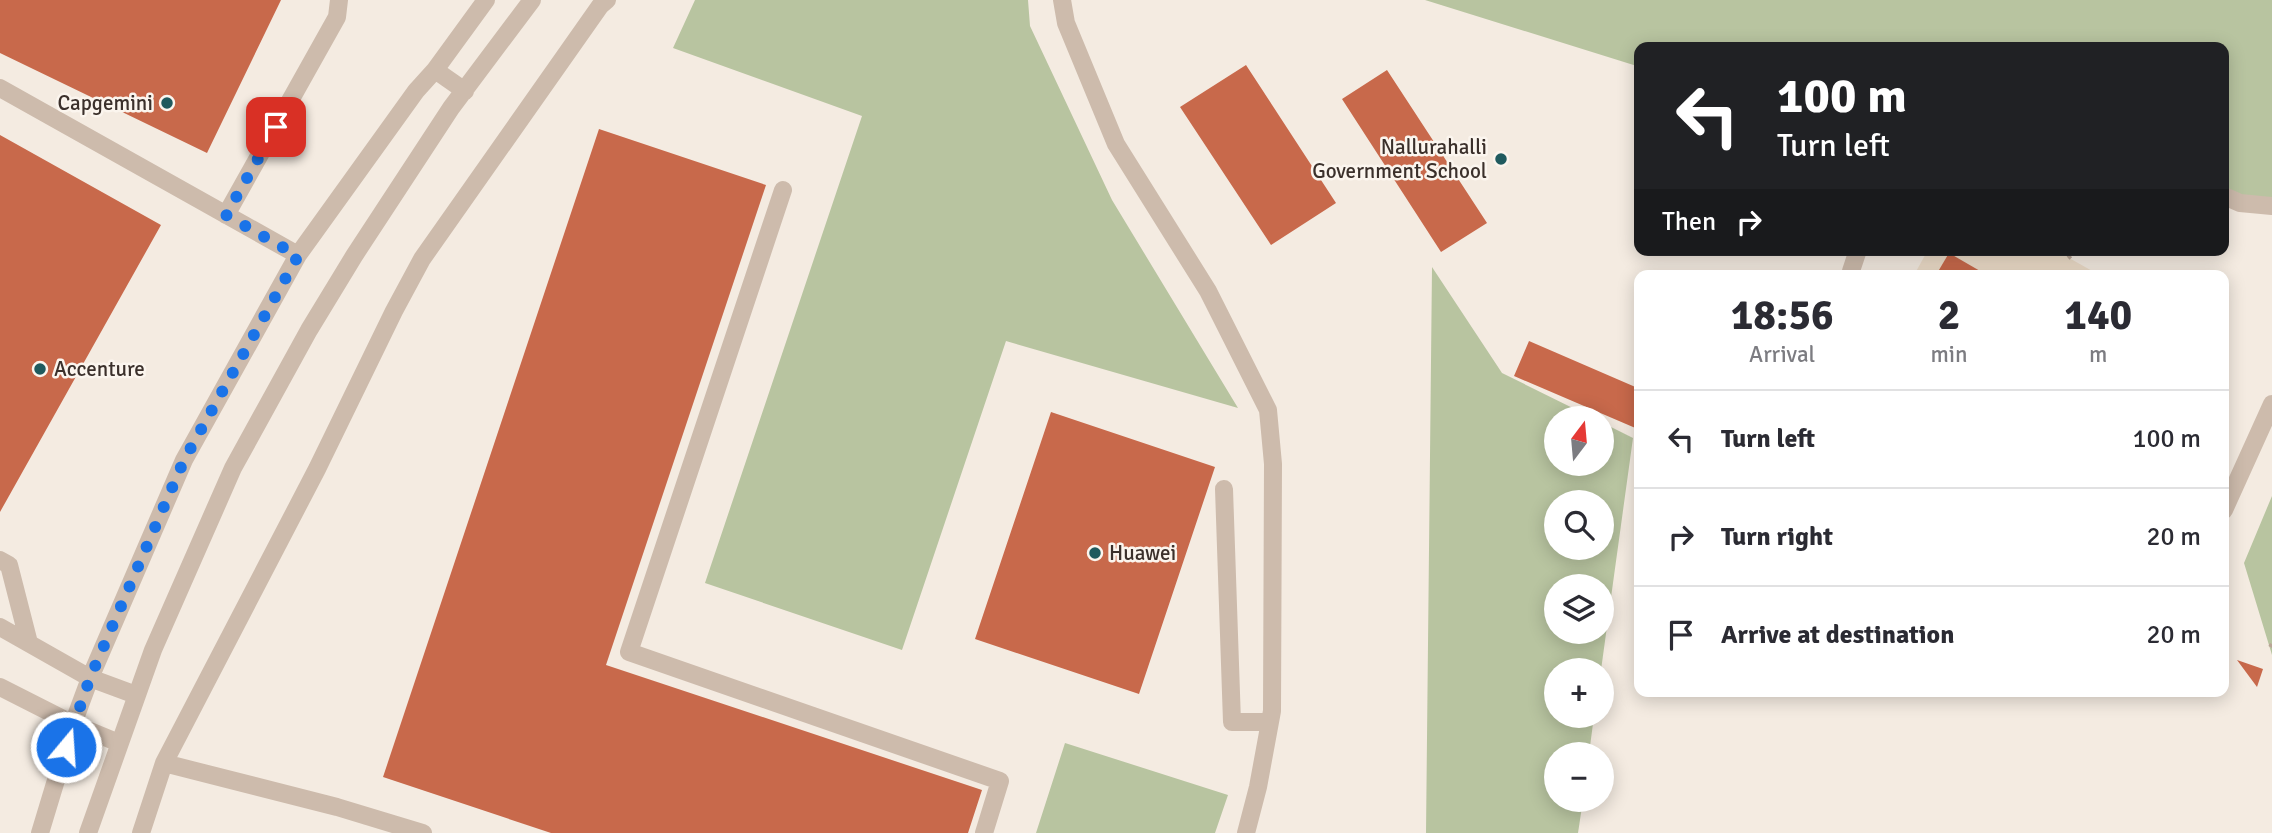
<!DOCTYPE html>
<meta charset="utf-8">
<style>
:root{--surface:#fff;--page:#f7f7f7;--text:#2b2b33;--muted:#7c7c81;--line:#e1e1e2}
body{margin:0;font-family:Signika,sans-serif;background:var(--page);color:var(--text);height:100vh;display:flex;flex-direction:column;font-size:26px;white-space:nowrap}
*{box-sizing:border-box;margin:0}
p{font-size:23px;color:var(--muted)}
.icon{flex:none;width:38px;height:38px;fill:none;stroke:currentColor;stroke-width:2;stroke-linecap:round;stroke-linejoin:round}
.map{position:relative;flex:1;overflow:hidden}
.side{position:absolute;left:1634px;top:270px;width:595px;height:427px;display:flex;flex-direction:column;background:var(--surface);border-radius:14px;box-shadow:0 4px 18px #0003}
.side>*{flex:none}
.top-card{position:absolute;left:1634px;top:42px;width:595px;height:214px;border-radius:14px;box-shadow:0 4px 18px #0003;background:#202124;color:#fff;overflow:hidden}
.needle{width:46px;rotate:16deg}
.buttons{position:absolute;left:1544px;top:406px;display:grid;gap:14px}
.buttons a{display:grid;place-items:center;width:70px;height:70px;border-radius:50%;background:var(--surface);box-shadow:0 4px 18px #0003;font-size:35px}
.pin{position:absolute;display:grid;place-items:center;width:60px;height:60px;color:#fff;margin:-30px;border-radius:14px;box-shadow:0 4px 10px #0006}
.me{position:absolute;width:77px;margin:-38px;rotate:18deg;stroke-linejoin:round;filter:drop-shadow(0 0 5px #0008)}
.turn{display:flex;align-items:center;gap:24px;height:147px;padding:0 28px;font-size:32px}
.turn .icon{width:91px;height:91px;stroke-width:2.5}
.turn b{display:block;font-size:49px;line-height:60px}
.then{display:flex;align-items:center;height:66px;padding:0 28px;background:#0003;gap:14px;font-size:26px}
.eta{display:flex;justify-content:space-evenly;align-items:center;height:119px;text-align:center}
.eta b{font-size:42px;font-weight:700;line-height:49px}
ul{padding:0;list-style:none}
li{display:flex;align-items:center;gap:21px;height:98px;padding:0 28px;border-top:2px solid var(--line)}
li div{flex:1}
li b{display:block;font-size:26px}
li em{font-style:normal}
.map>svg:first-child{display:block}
.green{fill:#b8c4a0;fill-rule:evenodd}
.plaza{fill:#ecdcc8}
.building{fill:#c8694b}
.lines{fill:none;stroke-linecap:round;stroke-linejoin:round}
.path{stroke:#b9a596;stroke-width:4.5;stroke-dasharray:3.5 3.5;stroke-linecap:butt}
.minor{stroke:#cdbbac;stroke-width:18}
.route{stroke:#1a73e8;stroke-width:12;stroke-dasharray:0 21.6}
.poi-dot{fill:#1f5a5e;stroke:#fbf5ee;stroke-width:2.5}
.labels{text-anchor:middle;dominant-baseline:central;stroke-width:5;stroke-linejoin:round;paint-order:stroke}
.poi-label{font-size:21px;fill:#3b302b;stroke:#fbf5ee;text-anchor:end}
</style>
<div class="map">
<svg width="2272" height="833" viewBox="0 0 2272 833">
<rect width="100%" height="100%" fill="#f4ebe1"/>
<path class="green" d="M695 0H1028L1030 26 1112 200 1238 408 1006 341 902 650 705 583 862 116 673 48Z
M1425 0H2272V214L2224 194V47H1640V67Z
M1432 267 1502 373 1593 418H1556V464H1601V422L1633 438 1601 670H1556V716H1594L1589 754H1556V800H1583L1578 833H1426ZM1556 502H1601V548H1556ZM1556 586H1601V632H1556Z
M2272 496V655L2244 563Z
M1065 743 1228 795 1215 833H1036Z"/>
<path class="plaza" d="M1928 250H2055L2094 272V275H1914Z"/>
<path class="building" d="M0 0H281L207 153 0 53Z
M1246 65 1336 203 1271 245 1180 107Z
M1387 70 1487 223 1441 252 1342 99Z
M599 129 766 185 606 665 982 790 968 833H551L383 777Z
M0 135 161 225 0 512Z
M1949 253 1987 275H1936Z
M1529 341 1640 389V430L1514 376Z
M1051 412 1215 467 1139 694 975 639Z
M2237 660 2263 669 2257 687Z"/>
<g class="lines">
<path class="path" d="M2068 258 2077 250
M2272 644 2270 648 2272 649"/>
<path class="minor" d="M1062 0 1066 23 1116 144 1208 291 1268 410 1273 464 1272 711 1258 787 1246 833
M435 70 465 91
M0 88 298 255
M783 190 629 652 1000 781 984 833
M2224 196 2240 203 2272 206
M226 215 337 17 339 0
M1852 275 1851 271 1858 250
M1224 489 1232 722H1270
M2224 510 2272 404
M0 560 9 565 29 643
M0 627 90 678 136 695
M0 687 73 724 119 743
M40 833 73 724 90 678 184 460 298 255 416 91 435 70 486 0
M88 833 153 650 233 468 309 330 354 256 451 108 532 0
M141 833 164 763
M423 833 337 807 164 763 317 469 394 311 422 259 600 6 607 0"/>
</g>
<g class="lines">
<path class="route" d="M66 747 90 678 184 460 298 256 226 215 276 127"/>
</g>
<g class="poi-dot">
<circle cx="167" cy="103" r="7"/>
<circle cx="1501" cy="159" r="7"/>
<circle cx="40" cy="369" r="7"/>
<circle cx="1095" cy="553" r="7"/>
</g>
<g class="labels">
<g class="poi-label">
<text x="153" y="103">Capgemini</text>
<text x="1487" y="147">Nallurahalli<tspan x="1487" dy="24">Government School</tspan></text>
<text x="54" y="369" text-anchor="start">Accenture</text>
<text x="1109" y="553" text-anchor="start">Huawei</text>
</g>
</g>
</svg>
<div class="buttons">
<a><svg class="needle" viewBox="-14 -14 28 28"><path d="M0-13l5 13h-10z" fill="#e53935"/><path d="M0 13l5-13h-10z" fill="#7c7c81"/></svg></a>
<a><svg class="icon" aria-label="search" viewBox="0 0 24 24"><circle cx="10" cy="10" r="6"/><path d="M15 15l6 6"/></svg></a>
<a><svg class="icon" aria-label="layers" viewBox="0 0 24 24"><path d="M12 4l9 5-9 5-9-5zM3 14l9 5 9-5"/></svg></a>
<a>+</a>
<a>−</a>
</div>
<div class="pin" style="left:276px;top:127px;background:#d93025"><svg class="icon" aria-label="arrive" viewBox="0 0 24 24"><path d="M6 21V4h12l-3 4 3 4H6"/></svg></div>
<svg class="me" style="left:66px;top:747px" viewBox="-20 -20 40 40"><circle r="17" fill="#1a73e8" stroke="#fff" stroke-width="3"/><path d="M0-11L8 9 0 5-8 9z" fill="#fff"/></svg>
<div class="top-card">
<div class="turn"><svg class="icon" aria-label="left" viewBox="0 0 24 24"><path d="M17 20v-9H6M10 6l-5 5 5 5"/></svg><div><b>100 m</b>Turn left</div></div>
<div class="then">Then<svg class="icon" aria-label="right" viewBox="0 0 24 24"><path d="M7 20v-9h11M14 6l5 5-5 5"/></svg></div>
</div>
<section class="side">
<div class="eta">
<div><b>18:56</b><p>Arrival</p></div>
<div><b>2</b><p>min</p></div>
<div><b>140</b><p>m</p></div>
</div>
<ul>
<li><svg class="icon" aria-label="left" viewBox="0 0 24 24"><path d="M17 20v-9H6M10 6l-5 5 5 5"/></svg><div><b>Turn left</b></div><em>100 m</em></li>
<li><svg class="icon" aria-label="right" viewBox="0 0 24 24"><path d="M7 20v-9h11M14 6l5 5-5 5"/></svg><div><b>Turn right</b></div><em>20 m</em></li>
<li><svg class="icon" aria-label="arrive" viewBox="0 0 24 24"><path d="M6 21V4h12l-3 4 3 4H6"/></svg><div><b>Arrive at destination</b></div><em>20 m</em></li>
</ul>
</section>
</div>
